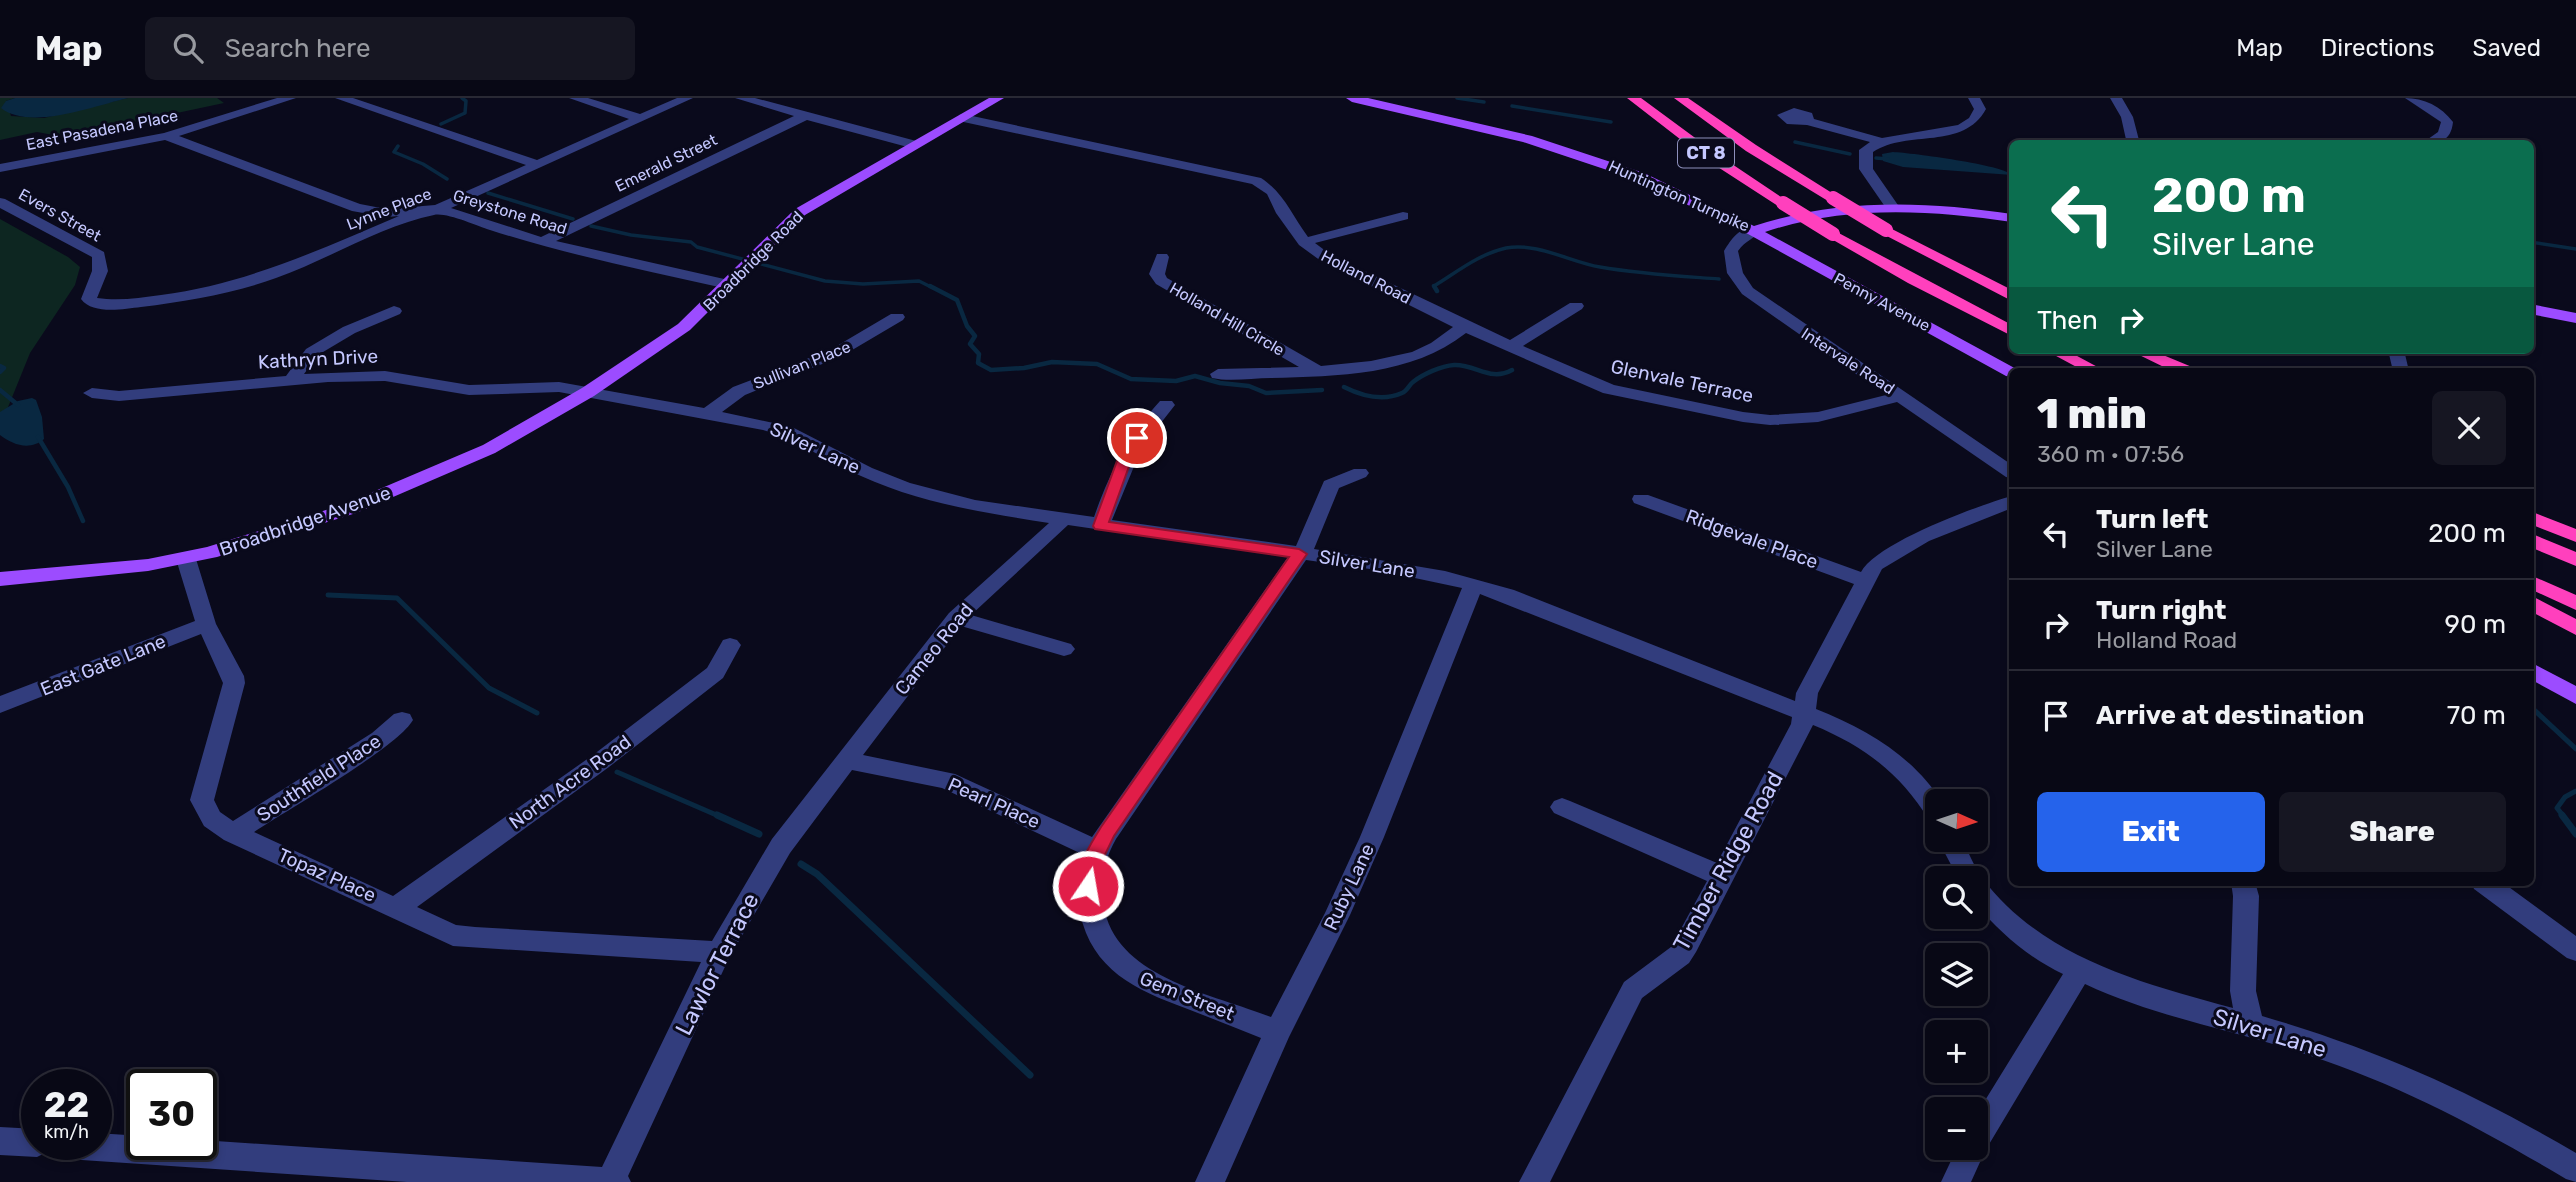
<!DOCTYPE html>
<meta charset="utf-8">
<style>
:root{--surface:#080815;--page:#161622;--text:#f1f3f6;--muted:#989aa0;--line:#292934;--accent:#2563eb}
body{margin:0;font-family:Rubik,sans-serif;background:var(--page);color:var(--text);height:100vh;display:flex;flex-direction:column;font-size:26px;white-space:nowrap}
*{box-sizing:border-box;margin:0}
p{font-size:23px;color:var(--muted)}
.icon{flex:none;width:38px;height:38px;fill:none;stroke:currentColor;stroke-width:2;stroke-linecap:round;stroke-linejoin:round}
.map{position:relative;flex:1;overflow:hidden}
.panel{position:absolute;left:2009px;top:270px;width:525px;height:518px;display:flex;flex-direction:column;background:var(--surface);border-radius:10px;box-shadow:0 4px 10px #0003,0 0 0 2px var(--line)}
.panel>*{flex:none}
.hud{position:absolute;left:2009px;top:42px;width:525px;height:214px;border-radius:10px;box-shadow:0 4px 10px #0003,0 0 0 2px var(--line);background:#0b6e4f;color:#fff;overflow:hidden}
.needle{width:46px;rotate:93deg}
.fabs{position:absolute;left:1925px;top:691px;display:grid;gap:14px}
.fabs a{display:grid;place-items:center;width:63px;height:63px;border-radius:10px;background:var(--surface);box-shadow:0 4px 10px #0003,0 0 0 2px var(--line);font-size:35px}
.speed{position:absolute;left:21px;top:971px;display:flex;gap:14px;font-size:35px;font-weight:700;text-align:center}
.speed>*{display:grid;place-content:center;width:91px;height:91px;border-radius:50%;background:var(--surface);box-shadow:0 4px 10px #0003,0 0 0 2px var(--line);line-height:1}
.speed small{font-size:18px;font-weight:400}
.speed .limit{border:4px solid #111;border-radius:10px;background:#fff;color:#111}
.pin{position:absolute;display:grid;place-items:center;width:60px;height:60px;color:#fff;margin:-30px;border:4px solid #fff;border-radius:50%;box-shadow:0 2px 7px #0007}
.me{position:absolute;width:77px;margin:-38px;rotate:12deg;stroke-linejoin:round;filter:drop-shadow(0 0 5px #0008)}
.turn{display:flex;align-items:center;gap:24px;height:147px;padding:0 28px;font-size:32px}
.turn .icon{width:91px;height:91px;stroke-width:2.5}
.turn b{display:block;font-size:49px;line-height:60px}
.then{display:flex;align-items:center;height:66px;padding:0 28px;background:#0003;gap:14px;font-size:26px}
.round{display:grid;place-items:center;flex:none;width:74px;height:74px;border-radius:10px;background:var(--page)}
.headline{display:flex;align-items:center;justify-content:space-between;height:119px;padding:0 28px}
h1{font-size:42px;font-weight:800;line-height:52px}
.primary-button{display:flex;gap:14px;margin-top:auto;padding:14px 28px}
.primary-button a{flex:1;height:80px;border-radius:10px;background:var(--accent);color:#fff;font-size:28px;font-weight:800;line-height:80px;text-align:center}
.primary-button a+a{background:var(--page);color:var(--text)}
ul{padding:0;list-style:none}
li{display:flex;align-items:center;gap:21px;height:91px;padding:0 28px;border-top:2px solid var(--line)}
li div{flex:1}
li b{display:block;font-size:26px}
li em{font-style:normal}
header{display:flex;align-items:center;gap:42px;box-sizing:border-box;height:98px;padding:0 35px;background:var(--surface);border-bottom:2px solid var(--line)}
header strong{font-size:33px}
nav{display:flex;gap:38px;margin-inline-start:auto;font-size:24px}
.search{width:490px;height:63px;background:var(--page);display:flex;align-items:center;gap:18px;box-sizing:border-box;padding:0 24px;border-radius:10px;color:var(--muted);font-size:26px}
.map>svg:first-child{display:block}
.green{fill:#0d2621}
.water{fill:#092841}
.lines{fill:none;stroke-linecap:round;stroke-linejoin:round}
.stream-far3{stroke:#092841;stroke-width:3.5}
.stream-far2{stroke:#092841;stroke-width:4.5}
.stream-far1{stroke:#092841;stroke-width:5}
.stream{stroke:#092841;stroke-width:7}
.minor{fill:#323d7d;fill-rule:evenodd}
.major{fill:#9c4cff;fill-rule:evenodd}
.highway{fill:#ff40bd;fill-rule:evenodd}
.highway-bridge{stroke:#ff40bd;stroke-width:14}
.route{fill:#e11d48;stroke:#92132f;stroke-width:2}
.labels{text-anchor:middle;dominant-baseline:central;stroke-width:6;stroke-linejoin:round;paint-order:stroke}
.far-street-label{font-size:16px;fill:#c5c8ff;stroke:#0a0a1c}
.shield{fill:#0a0a1c;stroke:#8d8fbb;stroke-width:2}
.shield-label{font-size:18px;font-weight:bold;fill:#c5c8ff}
.street-label{font-size:19px;fill:#c5c8ff;stroke:#0a0a1c}
.near-street-label{font-size:23px;fill:#c5c8ff;stroke:#0a0a1c}
</style>
<header>
<strong>Map</strong>
<div class="search"><svg class="icon" aria-label="search" viewBox="0 0 24 24"><circle cx="10" cy="10" r="6"/><path d="M15 15l6 6"/></svg>Search here</div>
<nav><a>Map</a><a>Directions</a><a>Saved</a></nav>
</header>
<div class="map">
<svg width="2576" height="1084" viewBox="0 0 2576 1084">
<rect width="100%" height="100%" fill="#0a0a1c"/>
<path class="green" d="M0 0H15L6 3 11 18 44 20 128 0H217L224 5 64 39 37 34 0 42Z
M0 121 68 159 80 169 75 187 30 255 0 329Z"/>
<path class="water" d="M15 0H128C94 8 30 33 1 10L6 3Z
M1893 54C1912 55 2004 67 2012 77L1903 69 1883 63 1882 56Z
M32 300 36 302 42 319 44 341C30 353 13 347 0 337V314L18 303Z"/>
<g class="lines">
<path class="stream-far3" d="M1457 0 1484 4
M1512 8 1611 24
M441 26 465 15 466 3 462 0
M1795 44 1850 56
M398 48 394 54 423 66 447 81
M1876 60 1888 61
M488 95 573 121
M591 128 631 137 691 144 697 149 825 183 863 186 919 183 933 190
M2530 144 2576 151
M1435 190 1434 188C1457 174 1479 156 1506 150 1537 144 1570 164 1600 169 1640 176 1679 178 1719 181"/>
<path class="stream-far2" d="M930 188 957 202 967 228 975 238 970 246 979 256 978 265 991 272 1024 270 1052 264 1097 266 1131 281 1176 283 1195 278 1220 285 1249 288 1266 295 1322 292
M1434 188 1437 193
M0 268 4 270 0 274
M1344 289C1362 298 1382 304 1402 295 1407 293 1409 287 1413 284 1423 276 1441 268 1454 267 1476 266 1490 284 1512 272
M0 292 18 307
M38 339 68 389 83 423"/>
<path class="stream-far1" d="M328 497 397 500 489 590 537 615
M2530 608 2576 651
M617 674 721 719
M2564 719 2557 710 2565 699 2576 693"/>
<path class="stream" d="M717 717 759 736
M2562 717 2576 736
M801 766 817 776 1030 977"/>
<path class="minor" d="M277 0H296L179 38 360 106 386 111 435 107 526 67 335 0H353L537 62 629 21 569 0H588L640 16 677 0H693L451 110 541 139 794 18 735 0H755L920 44 922 47 915 51 807 22 556 143 733 183 736 186 728 191C648 173 568 157 490 132 477 128 446 114 434 117 383 127 327 162 276 180 232 196 187 203 141 209 123 211 93 217 81 201L92 173V159L0 110V100L5 101 104 154 108 173 97 200C119 203 139 200 161 197 246 186 321 151 399 118L386 119 352 113 165 42 0 74V66L164 35Z
M1968 0H1980L1986 11C1963 53 1908 31 1873 54V71L1900 110 1893 114 1888 113 1859 71V52L1870 44 1807 27 1787 26 1777 17 1794 10 1812 15 1814 21 1882 40 1958 27 1969 20 1974 11Z
M2110 0H2122L2133 19 2140 46H2127L2121 19Z
M2405 0C2424 0 2441 8 2453 24 2451 44 2438 46 2421 46L2438 34 2441 24Z
M963 16 1261 80C1284 95 1291 116 1308 139L1403 114 1408 115V121L1315 145 1331 157 1510 242 1570 205H1582L1584 208 1582 211 1523 248 1614 287 1743 314 1770 317 1818 314 1886 297 1742 196 1727 175 1724 153C1732 140 1741 127 1758 130L1760 133C1754 141 1746 142 1738 153L1743 175 1753 190 2012 367V380L2006 379 1897 304 1818 324 1770 327 1743 324 1603 295 1466 235C1411 278 1338 278 1271 280 1252 280 1230 284 1212 280L1210 276 1218 271 1299 269 1156 186 1149 176 1157 156H1167L1169 159 1165 176 1167 180 1321 268 1371 263 1412 254 1431 245 1453 229 1321 163 1299 147 1276 115 1267 96 1252 86 959 23V17Z
M394 208 400 210 402 213 400 216 355 235 318 257 304 276 385 273 469 287 559 284 704 310 733 289 830 252 891 216H903L905 219 903 222 842 258 745 297 722 314 792 329 872 370 910 385 975 402 1094 419C1109 376 1128 338 1160 303H1172L1175 307 1142 349 1112 422 1296 448 1324 383 1354 371H1366L1369 375 1366 379 1339 390 1314 451 1445 473 1514 492 1795 603 1796 595 1854 486 1634 405 1632 401 1634 397H1648L1861 474C1876 445 1979 407 2012 398V410L1929 443 1882 471 1818 595 1816 611C1866 631 1912 657 1942 704H1937V725L1929 722C1900 675 1864 648 1813 627L1696 854 1689 865 1642 900 1550 1084H1519L1624 884 1671 849 1707 783 1554 715 1550 709 1554 703 1562 700 1570 703 1717 765 1791 626 1792 619 1480 496 1384 739 1350 817 1289 939 1225 1084H1195L1261 940C1236 930 1211 920 1185 910 1136 892 1092 872 1080 815 1075 795 1077 776 1084 757L942 690 852 672 790 755 729 860 628 1078 631 1084H407L52 1060 43 1056 37 1059 0 1057V1029L37 1031V1046H96V1035L142 1038V1046H201V1042L602 1069 701 864 453 848 224 742 204 728 190 702 223 585 201 536 0 615V598L195 523 176 461 179 457H193L196 461 216 526 244 578 245 585 214 702 220 714 233 723 372 635 394 616 402 614 410 616 413 622C397 650 287 712 254 734L393 798 593 657 707 570 723 542 730 540 737 542 741 547 723 580 609 669 417 809 456 827 475 829 712 843 772 741 949 515 1049 425C985 415 920 405 861 378 828 364 798 342 763 332L559 294 469 297 385 283 328 284 119 303 92 300 83 295 92 290 119 293 286 278 306 251 343 229ZM1068 427 1288 459 1092 739 955 676 863 657 961 528 1064 558 1071 556 1075 551 1071 546 971 517ZM1306 462 1377 472 1462 490 1360 739 1325 815 1271 919C1215 897 1120 880 1105 814 1099 788 1103 764 1116 741Z
M2388 252H2404L2409 273H2393Z
M1938 742H1962C1969 754 1974 769 1982 780 2042 859 2140 885 2233 910L2230 893 2233 798 2231 784H2255L2259 798 2256 893 2262 918C2378 952 2472 994 2576 1055V1084L2566 1081C2482 1031 2400 987 2308 957 2234 932 2155 919 2085 886L1985 1053 1971 1084H1941L1957 1050H1976V1017L2063 876C2029 860 2000 835 1976 806V780H1958Z
M2471 784H2502L2576 838V863L2567 860 2474 791Z"/>
<path class="major" d="M989 0H1004L805 117 690 232 594 298 495 355 356 415 217 459 148 473 0 488V474L148 461 207 449 342 407 483 347 582 290 678 226 795 111Z
M1346 0H1368L1532 38 1644 75 1754 128C1839 100 1925 103 2012 116V124C1929 112 1846 107 1765 134L2020 273H2012V279L2006 278 1748 136 1634 81 1523 44 1352 4Z
M2530 206 2576 215V225L2530 216Z
M2530 564 2576 588V606L2530 581Z"/>
<path class="highway" d="M1627 0H1641L1717 56 1790 105 1788 108H1778L1707 62Z
M1674 0H1688L1756 47 1840 100 1833 104 1828 103 1746 53Z
M1886 128 2012 192V203L1881 135 1879 132Z
M1833 132 2012 227V238L1908 185 1828 139 1826 136 1828 133Z
M2045 252H2066L2105 273H2084Z
M2129 252H2151L2192 269 2194 273H2172Z
M2530 413 2576 431V444L2530 426Z
M2530 435 2576 454V468L2530 449Z
M2530 477 2576 497V512L2530 491Z
M2530 497 2576 521V537L2530 513Z"/>
<path class="highway-bridge" d="M1833 100 1886 132
M1783 105 1833 136"/>
</g>
<path class="route" d="M1137 336 1143 340 1131 363 1109 424 1299 451 1307 456 1114 738 1099 769 1095 794 1088 796 1081 794C1071 774 1091 746 1101 729L1289 459 1095 431 1093 428 1117 363 1132 338Z"/>
<g class="labels">
<g class="far-street-label">
<text transform="translate(102 32) rotate(-11)">East Pasadena Place</text>
<text transform="translate(666 65) rotate(-26)">Emerald Street</text>
<text transform="translate(1679 98) rotate(24)">Huntington Turnpike</text>
<text transform="translate(389 111) rotate(-21)">Lynne Place</text>
<text transform="translate(510 114) rotate(17)">Greystone Road</text>
<text transform="translate(60 117) rotate(29)">Evers Street</text>
<text transform="translate(753 163) rotate(-45)">Broadbridge Road</text>
<text transform="translate(1366 179) rotate(27)">Holland Road</text>
<text transform="translate(1882 204) rotate(28)">Penny Avenue</text>
<text transform="translate(1227 221) rotate(30)">Holland Hill Circle</text>
<text transform="translate(1848 263) rotate(33)">Intervale Road</text>
<text transform="translate(802 267) rotate(-22)">Sullivan Place</text>
</g>
<rect class="shield" x="1678" y="40.5" width="56" height="29" rx="5"/>
<g class="shield-label">
<text x="1706" y="55">CT 8</text>
</g>
<g class="street-label">
<text transform="translate(318 261) rotate(-3)">Kathryn Drive</text>
<text transform="translate(1682 283) rotate(12)">Glenvale Terrace</text>
<text transform="translate(815 350) rotate(25)">Silver Lane</text>
<text transform="translate(305 423) rotate(-19)">Broadbridge Avenue</text>
<text transform="translate(1752 441) rotate(20)">Ridgevale Place</text>
<text transform="translate(1367 466) rotate(9)">Silver Lane</text>
<text transform="translate(934 551) rotate(-51)">Cameo Road</text>
<text transform="translate(103 567) rotate(-22)">East Gate Lane</text>
<text transform="translate(319 680) rotate(-33)">Southfield Place</text>
<text transform="translate(570 684) rotate(-36)">North Acre Road</text>
<text transform="translate(994 705) rotate(24)">Pearl Place</text>
<text transform="translate(327 777) rotate(24)">Topaz Place</text>
<text transform="translate(1349 789) rotate(-65)">Ruby Lane</text>
<text transform="translate(1187 898) rotate(22)">Gem Street</text>
</g>
<g class="near-street-label">
<text transform="translate(1728 763) rotate(-61)">Timber Ridge Road</text>
<text transform="translate(717 866) rotate(-63)">Lawlor Terrace</text>
<text transform="translate(2270 935) rotate(17)">Silver Lane</text>
</g>
</g>
</svg>
<div class="fabs">
<a><svg class="needle" viewBox="-14 -14 28 28"><path d="M0-13l5 13h-10z" fill="#e53935"/><path d="M0 13l5-13h-10z" fill="#989aa0"/></svg></a>
<a><svg class="icon" aria-label="search" viewBox="0 0 24 24"><circle cx="10" cy="10" r="6"/><path d="M15 15l6 6"/></svg></a>
<a><svg class="icon" aria-label="layers" viewBox="0 0 24 24"><path d="M12 4l9 5-9 5-9-5zM3 14l9 5 9-5"/></svg></a>
<a>+</a>
<a>−</a>
</div>
<div class="speed"><div>22<small>km/h</small></div><div class="limit">30</div></div>
<div class="pin" style="left:1137px;top:340px;background:#d93025"><svg class="icon" aria-label="arrive" viewBox="0 0 24 24"><path d="M6 21V4h12l-3 4 3 4H6"/></svg></div>
<svg class="me" style="left:1088px;top:788px" viewBox="-20 -20 40 40"><circle r="17" fill="#e11d48" stroke="#fff" stroke-width="3"/><path d="M0-11L8 9 0 5-8 9z" fill="#fff"/></svg>
<div class="hud">
<div class="turn"><svg class="icon" aria-label="left" viewBox="0 0 24 24"><path d="M17 20v-9H6M10 6l-5 5 5 5"/></svg><div><b>200 m</b>Silver Lane</div></div>
<div class="then">Then<svg class="icon" aria-label="right" viewBox="0 0 24 24"><path d="M7 20v-9h11M14 6l5 5-5 5"/></svg></div>
</div>
<section class="panel">
<div class="headline"><div><h1>1 min</h1><p>360 m · 07:56</p></div><a class="round"><svg class="icon" aria-label="close" viewBox="0 0 24 24"><path d="M6 6l12 12M18 6L6 18"/></svg></a></div>
<ul>
<li><svg class="icon" aria-label="left" viewBox="0 0 24 24"><path d="M17 20v-9H6M10 6l-5 5 5 5"/></svg><div><b>Turn left</b><p>Silver Lane</p></div><em>200 m</em></li>
<li><svg class="icon" aria-label="right" viewBox="0 0 24 24"><path d="M7 20v-9h11M14 6l5 5-5 5"/></svg><div><b>Turn right</b><p>Holland Road</p></div><em>90 m</em></li>
<li><svg class="icon" aria-label="arrive" viewBox="0 0 24 24"><path d="M6 21V4h12l-3 4 3 4H6"/></svg><div><b>Arrive at destination</b></div><em>70 m</em></li>
</ul>
<div class="primary-button"><a>Exit</a><a>Share</a></div>
</section>
</div>
